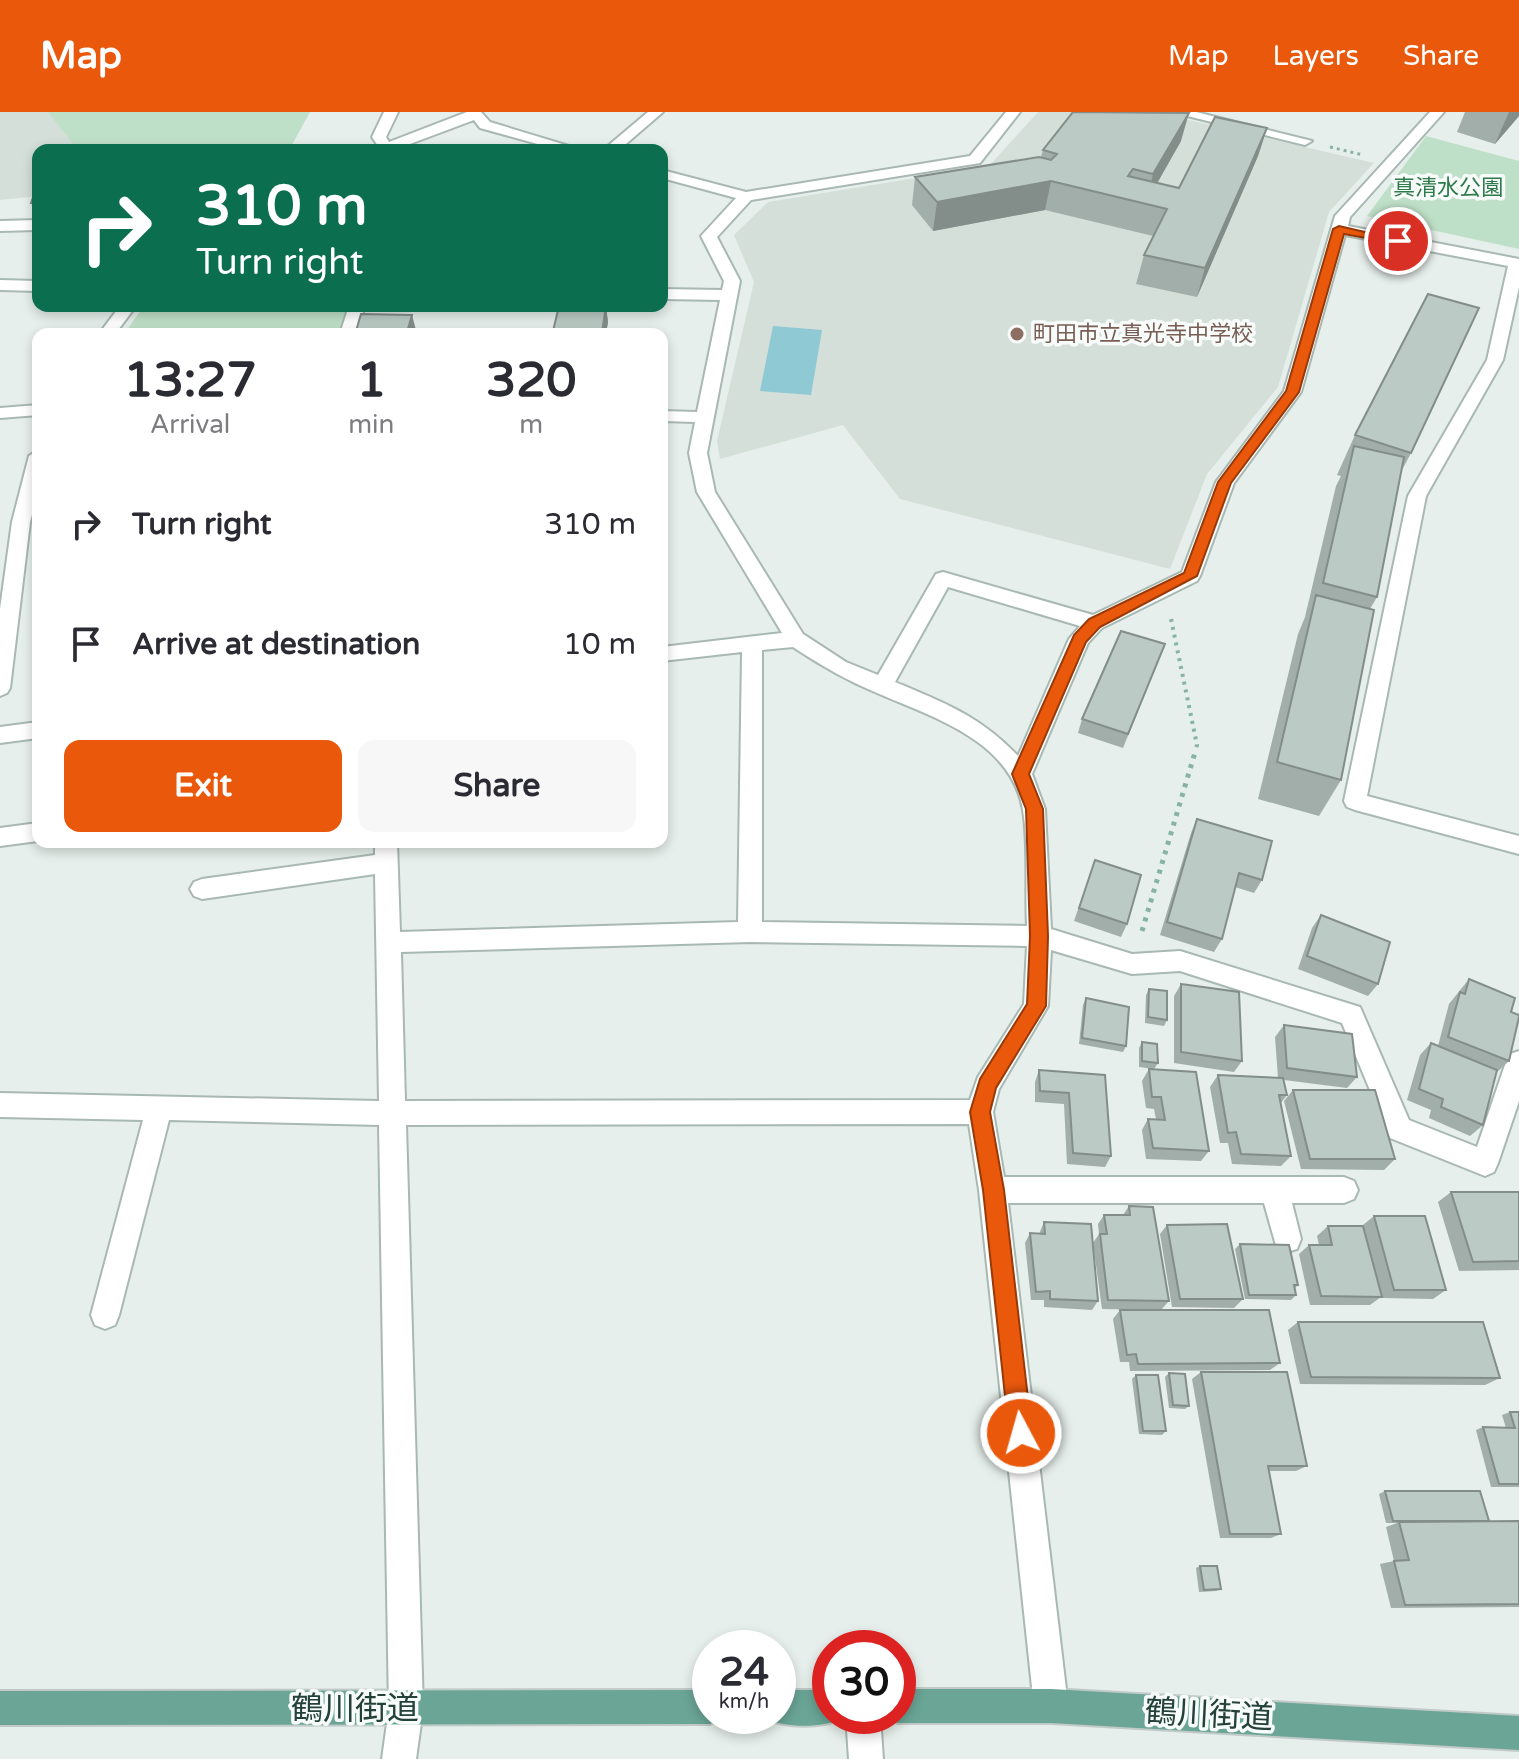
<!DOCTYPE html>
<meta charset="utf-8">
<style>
:root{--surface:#fff;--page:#f7f7f7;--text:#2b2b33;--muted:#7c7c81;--accent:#ea580c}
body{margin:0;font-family:"Varela Round","Noto Sans JP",sans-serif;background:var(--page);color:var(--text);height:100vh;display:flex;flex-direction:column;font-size:30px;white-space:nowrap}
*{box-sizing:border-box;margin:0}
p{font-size:26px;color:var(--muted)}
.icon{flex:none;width:44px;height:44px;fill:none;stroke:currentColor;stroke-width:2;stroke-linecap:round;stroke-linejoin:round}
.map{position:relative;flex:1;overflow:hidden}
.panel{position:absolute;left:32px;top:216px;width:636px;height:520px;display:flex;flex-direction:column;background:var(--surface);border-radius:16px;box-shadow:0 4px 12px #0003}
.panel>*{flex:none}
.banner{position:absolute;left:32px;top:32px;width:636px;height:168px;border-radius:16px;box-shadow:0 4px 12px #0003;background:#0b6e4f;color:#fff;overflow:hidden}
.speed{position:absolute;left:692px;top:1518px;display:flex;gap:16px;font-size:40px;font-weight:700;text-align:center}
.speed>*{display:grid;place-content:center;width:104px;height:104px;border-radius:50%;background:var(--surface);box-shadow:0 4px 12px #0003;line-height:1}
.speed small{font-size:20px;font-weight:400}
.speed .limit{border:12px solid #d22;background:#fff;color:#111}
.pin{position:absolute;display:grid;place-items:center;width:68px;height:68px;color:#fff;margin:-34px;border:4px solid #fff;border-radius:50%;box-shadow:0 2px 8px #0007}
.me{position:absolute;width:88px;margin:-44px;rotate:354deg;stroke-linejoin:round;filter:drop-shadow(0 0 6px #0008)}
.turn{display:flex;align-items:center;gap:28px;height:168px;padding:0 32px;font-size:36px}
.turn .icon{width:104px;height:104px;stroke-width:2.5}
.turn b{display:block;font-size:56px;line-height:68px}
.eta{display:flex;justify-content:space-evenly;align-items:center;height:136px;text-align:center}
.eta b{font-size:48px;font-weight:700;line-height:56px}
.button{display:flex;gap:16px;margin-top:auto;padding:16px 32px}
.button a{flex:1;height:92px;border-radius:16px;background:var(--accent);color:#fff;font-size:32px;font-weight:700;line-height:92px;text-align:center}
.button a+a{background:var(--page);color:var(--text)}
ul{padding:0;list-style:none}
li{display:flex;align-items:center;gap:24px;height:120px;padding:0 32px}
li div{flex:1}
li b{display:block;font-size:30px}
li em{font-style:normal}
header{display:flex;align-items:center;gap:48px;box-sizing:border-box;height:112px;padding:0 40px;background:var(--accent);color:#fff}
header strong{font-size:38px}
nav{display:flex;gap:44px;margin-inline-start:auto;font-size:28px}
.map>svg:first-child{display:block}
.built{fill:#d4dfda}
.green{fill:#bfe0c8}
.water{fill:#8ec9d4}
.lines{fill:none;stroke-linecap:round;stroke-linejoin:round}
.minor-casing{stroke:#a8b8b2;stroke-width:4}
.major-casing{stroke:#c2cac8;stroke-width:4}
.path-far2{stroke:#86b3a5;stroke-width:3;stroke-dasharray:3 4;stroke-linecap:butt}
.path-far1{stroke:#86b3a5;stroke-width:4;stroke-dasharray:3 5;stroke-linecap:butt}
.path{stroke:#86b3a5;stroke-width:5;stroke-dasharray:4 6;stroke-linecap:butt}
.minor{fill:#fff;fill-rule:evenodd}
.major{fill:#6aa596;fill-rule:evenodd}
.wall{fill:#a1aea9}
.shaded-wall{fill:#838d89}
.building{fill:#bbcac4;stroke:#838d89;stroke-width:2}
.route{fill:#ea580c;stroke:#983908;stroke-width:2}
.education-dot{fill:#8d6e63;stroke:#f7fbf9;stroke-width:3}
.labels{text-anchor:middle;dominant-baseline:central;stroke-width:7;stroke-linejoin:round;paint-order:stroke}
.far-park-label{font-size:22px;fill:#2d7a4b;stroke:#f7fbf9}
.far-education-label{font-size:22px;fill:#785e54;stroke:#f7fbf9;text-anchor:start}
.near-street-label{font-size:32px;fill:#24423a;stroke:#f7fbf9}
</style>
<header>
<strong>Map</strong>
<nav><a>Map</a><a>Layers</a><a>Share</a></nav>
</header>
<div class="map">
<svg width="1519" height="1647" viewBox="0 0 1519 1647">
<rect width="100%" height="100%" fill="#e6efeb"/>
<path class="built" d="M0 0H310L289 38H38V84L0 88Z
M1038 0H1154L1374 51 1329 100 1278 275 1207 362 1170 457 900 387 843 313 720 347 717 329 754 170 734 123 768 90 989 54Z"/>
<path class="green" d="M48 0H310L289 38H78Z
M1426 24 1519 49V137L1367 104Z
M144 194H350L341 222H124Z"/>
<path class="water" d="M773 214 822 218 811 283 760 279Z"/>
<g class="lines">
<defs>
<path id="minor" d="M384 0H398L386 25 389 30 467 0H481L490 10 582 38H559L480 16 474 8 394 38H374L378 34 372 25Z
M648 0H663L619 38H603Z
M1006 0H1020L980 51 751 88 717 125 740 169 707 341 715 380 803 522 846 550 878 563 936 462 943 460 1093 503 1182 460 1216 370 1284 279 1335 104 1430 0H1444L1350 105 1348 114 1519 147V175L1503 248 1426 384 1367 684 1519 724V742L1355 698 1347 695 1344 689 1408 384 1487 248 1508 154 1345 123 1301 280 1234 371 1200 464 1197 469 1102 516 1088 531 1032 662 1045 697 1051 817 1132 842 1180 839 1360 895 1409 1008 1477 1035 1506 950 1510 942 1519 939V989L1498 1051 1494 1060 1485 1064 1390 1026 1342 911 1180 859 1132 862 1051 838 1048 894 999 977 993 1000 1004 1065H1344L1354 1069 1358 1078 1354 1087 1344 1091H1292L1301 1127 1297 1137 1287 1140 1277 1137 1264 1091H1008L1068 1594 1063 1606 1051 1611 1039 1606 1034 1594 979 1078 969 1012 406 1013 423 1597 416 1647H382L389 1597 379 1013 169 1008 119 1203 115 1213 105 1217 95 1213 91 1203 143 1008 0 1005V981L379 989 375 762 202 787 194 784 190 777 194 770 202 767 375 743V730H397L400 820 738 810 742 540 662 549V535L782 521 697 380 689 341 695 310 662 309V299L697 300 720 188 662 187V177L722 178 724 169 701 124 736 86 662 66V58L746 80 970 44ZM948 475 1080 514 1069 527 1018 644C980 604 945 591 895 570ZM793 535C820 553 848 569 877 581 932 605 1011 628 1023 698 1029 735 1025 776 1027 814L762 810V538ZM750 830 1027 834 1024 892 978 965 970 988 405 989 401 840Z
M1171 0H1196L1312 29 1305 33Z
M38 108V118L0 119V109Z
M0 168 38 169V179L0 178Z
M120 194H136L115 222H99Z
M349 194H365L356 222H340Z
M38 293V303L0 306V296Z
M38 338V380L30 410 10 576 7 581 0 584V497L12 410 29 344Z
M38 610V626L0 631V615Z
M38 711V729L0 734V716Z
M846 1604H880L883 1647H849Z"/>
<path id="major" d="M898 1577H1051L1519 1604V1638L1051 1611H898L885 1604H898Z
M710 1578V1604H723L710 1612 0 1613V1579Z
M778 1578H830V1604H843L842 1607C821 1616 787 1616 766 1607L765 1604H778Z"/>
</defs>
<use href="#minor" class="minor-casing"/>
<use href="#major" class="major-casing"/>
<path class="path-far2" d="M1330 35 1363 43"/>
<path class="path-far1" d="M1171 507 1197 633 1195 639"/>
<path class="path" d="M1142 819 1196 637"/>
<use href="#minor" class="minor"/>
<use href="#major" class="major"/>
</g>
<path class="wall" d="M1465 0H1519V4L1495 32 1457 20Z
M1267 16 1258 44 1197 185 1136 172 1144 143 1153 124 1045 98 933 119 912 93 915 65 1041 45 1043 38 1181 29 1157 71 1179 76Z
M38 71V107L31 91Z
M606 195 608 210 606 222H554L553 219Z
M416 218 415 222H357L356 219Z
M1355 323 1411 341 1401 360 1377 485 1370 497 1341 668 1319 704 1258 687 1298 522 1305 505 1336 374 1341 364 1337 363Z
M1159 547 1123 636 1078 621 1082 607Z
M1197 707 1262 768 1254 781 1235 775 1222 827 1214 840 1160 823 1191 721Z
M1095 748 1127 812 1121 825 1074 809Z
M1321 803 1378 872 1368 884 1298 857 1312 816Z
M1469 867 1511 900 1509 949 1496 961 1483 1013 1470 1024 1429 1006 1431 998 1407 988 1420 943 1431 931 1438 934 1449 892Z
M1181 872 1242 949 1234 960 1174 951V884Z
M1149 877 1167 908 1164 914 1145 911 1146 883Z
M1086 886 1126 934 1123 940 1079 932 1083 893Z
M1284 913 1357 965 1347 976 1284 968 1287 983 1281 991 1291 1044 1281 1054 1232 1052 1228 1031H1220L1210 975 1218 963 1278 966 1275 925Z
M1142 930 1158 951 1154 957 1139 955V936Z
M1149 957 1209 1039 1201 1049 1146 1047 1142 1018 1148 1007H1156L1154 997 1146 996 1142 969Z
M1039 958 1105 963 1111 1044 1105 1055 1067 1052 1064 992 1035 990V970Z
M1293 978 1395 1047 1384 1058 1301 1057 1284 989Z
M1451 1080H1519V1158L1459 1159 1438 1090Z
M1129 1094 1169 1189 1161 1198 1102 1197 1093 1131 1099 1122 1098 1112 1104 1103H1123Z
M1374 1104 1446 1178 1433 1187 1382 1186 1381 1185 1370 1193H1310L1299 1142 1309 1133H1319L1317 1124 1328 1114 1363 1113Z
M1044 1110 1098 1189 1092 1198 1044 1195V1188H1031L1025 1131 1030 1121 1039 1122Z
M1167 1113 1243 1187 1234 1196 1172 1195 1160 1122Z
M1240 1132 1298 1173 1295 1176 1296 1183 1291 1188 1245 1187 1235 1137Z
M1120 1198 1280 1251 1270 1258 1130 1259 1129 1250H1120L1113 1207Z
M1298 1210 1500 1266 1485 1273 1300 1272 1288 1218Z
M1201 1260 1307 1354 1296 1359H1269L1281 1422 1271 1426H1220L1192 1267Z
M1169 1261 1189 1294 1185 1297 1169 1296 1165 1265Z
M1136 1263 1166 1319 1162 1323 1139 1322 1132 1267Z
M1510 1300H1519V1375H1491L1476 1318 1483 1315 1506 1316 1502 1303Z
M1385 1379 1485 1410 1519 1409V1495L1391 1496 1380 1452 1394 1449 1386 1415 1397 1411H1386L1379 1382Z
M1200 1454 1221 1477 1216 1479 1199 1480 1196 1456Z"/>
<path class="shaded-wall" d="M1509 0H1519V4L1495 32Z
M1189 1 1181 29 1146 91 1153 62Z
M1267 16 1258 44 1197 185 1205 156Z
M1051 69 1045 98 933 119 937 90Z
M606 195 608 210 606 222H602Z
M412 203 416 218 415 222H408L407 220Z"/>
<path class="building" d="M1073 0 1189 1 1153 62 1133 57 1128 64 1179 76 1215 5 1267 16 1205 156 1144 143 1167 97 1051 69 937 90 915 65 1039 45 1051 48 1057 42 1043 38Z
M38 71V91H31Z
M1428 182 1479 196 1411 341 1355 323Z
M559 194 606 195 602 220 553 219Z
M361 202 412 203 407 220 356 219Z
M1354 334 1404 345 1377 485 1323 471Z
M1316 483 1374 498 1341 668 1277 650Z
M1121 519 1165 532 1128 622 1082 607Z
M1197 707 1272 729 1262 768 1239 761 1222 827 1167 810Z
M1095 748 1141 763 1127 812 1079 796Z
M1321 803 1390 830 1378 872 1307 844Z
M1469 867 1515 886 1511 900 1519 903V905L1509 949 1448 925 1460 880 1465 882Z
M1181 872 1239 880 1242 949 1181 940Z
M1149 877 1167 879V908L1148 905Z
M1086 886 1129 895 1126 934 1082 926Z
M1284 913 1352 922 1357 965 1287 956Z
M1142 930 1157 932 1158 951 1142 949Z
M1431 931 1497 958 1483 1013 1441 995 1443 987 1419 977Z
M1149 957 1196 960 1209 1039 1153 1036 1148 1007 1165 1008 1161 985H1152Z
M1039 958 1105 963 1111 1044 1073 1041 1069 981 1040 979Z
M1218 963 1283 966 1287 983H1279L1291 1044 1241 1042 1236 1020 1228 1021Z
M1293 978H1375L1395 1047H1310Z
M1451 1080H1519V1149L1473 1150Z
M1129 1094 1153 1095 1169 1189 1108 1188 1100 1122H1107L1104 1103H1130Z
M1374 1104H1425L1446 1178H1394Z
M1044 1110 1091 1112 1098 1189 1050 1187V1179L1036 1180 1030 1121 1045 1122Z
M1227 1112 1243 1187H1180L1167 1113Z
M1328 1114H1363L1382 1185 1321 1184 1309 1133H1332Z
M1240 1132 1289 1133 1298 1173H1294L1296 1183H1249Z
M1120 1198H1269L1280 1251 1138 1252 1136 1242 1127 1243Z
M1298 1210H1483L1500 1266 1311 1265Z
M1201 1260H1287L1307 1354H1268L1281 1422H1230Z
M1169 1261 1185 1262 1189 1294 1173 1293Z
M1136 1263H1158L1166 1319H1143Z
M1510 1300H1519V1372H1499L1483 1315 1515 1316Z
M1385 1379H1480L1489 1409H1393Z
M1519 1409V1492L1405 1493 1394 1449 1409 1448 1399 1410Z
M1200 1454H1217L1221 1477 1204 1478Z"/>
<path class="route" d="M1339 114 1404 129 1398 132 1344 122 1299 280 1231 371 1197 464 1100 515 1086 530 1029 662 1043 697 1048 824 1046 894 996 976 990 1000 1004 1078 1032 1321 1029 1329 1021 1333 1012 1329 1009 1321 983 1078 970 1000 980 967 1027 892 1030 824 1026 697 1012 662 1074 523 1089 507 1184 461 1218 370 1286 279 1333 117Z"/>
<circle class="education-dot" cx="1017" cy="222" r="8"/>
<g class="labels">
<g class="far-park-label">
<text x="1448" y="76">真清水公園</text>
</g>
<g class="far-education-label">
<text x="1033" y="222">町田市立真光寺中学校</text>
</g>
<g class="near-street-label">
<text x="355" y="1597">鶴川街道</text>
<text transform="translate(1209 1603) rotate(3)">鶴川街道</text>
</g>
</g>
</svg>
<div class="speed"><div>24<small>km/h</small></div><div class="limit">30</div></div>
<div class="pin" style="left:1398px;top:129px;background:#d93025"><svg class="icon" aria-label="arrive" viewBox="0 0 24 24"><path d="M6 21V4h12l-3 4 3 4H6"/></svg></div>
<svg class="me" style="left:1021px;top:1321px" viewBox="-20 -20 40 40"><circle r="17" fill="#ea580c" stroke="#fff" stroke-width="3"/><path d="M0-11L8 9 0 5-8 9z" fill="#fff"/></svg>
<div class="banner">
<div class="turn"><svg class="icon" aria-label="right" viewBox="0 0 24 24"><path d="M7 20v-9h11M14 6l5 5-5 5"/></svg><div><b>310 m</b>Turn right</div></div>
</div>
<section class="panel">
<div class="eta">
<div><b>13:27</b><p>Arrival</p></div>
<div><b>1</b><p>min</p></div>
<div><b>320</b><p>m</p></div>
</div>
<ul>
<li><svg class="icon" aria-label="right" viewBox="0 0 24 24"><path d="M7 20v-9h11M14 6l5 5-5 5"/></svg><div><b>Turn right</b></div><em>310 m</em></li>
<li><svg class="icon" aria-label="arrive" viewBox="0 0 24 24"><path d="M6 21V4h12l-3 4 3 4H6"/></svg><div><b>Arrive at destination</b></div><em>10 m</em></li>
</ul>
<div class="button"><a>Exit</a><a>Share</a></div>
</section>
</div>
